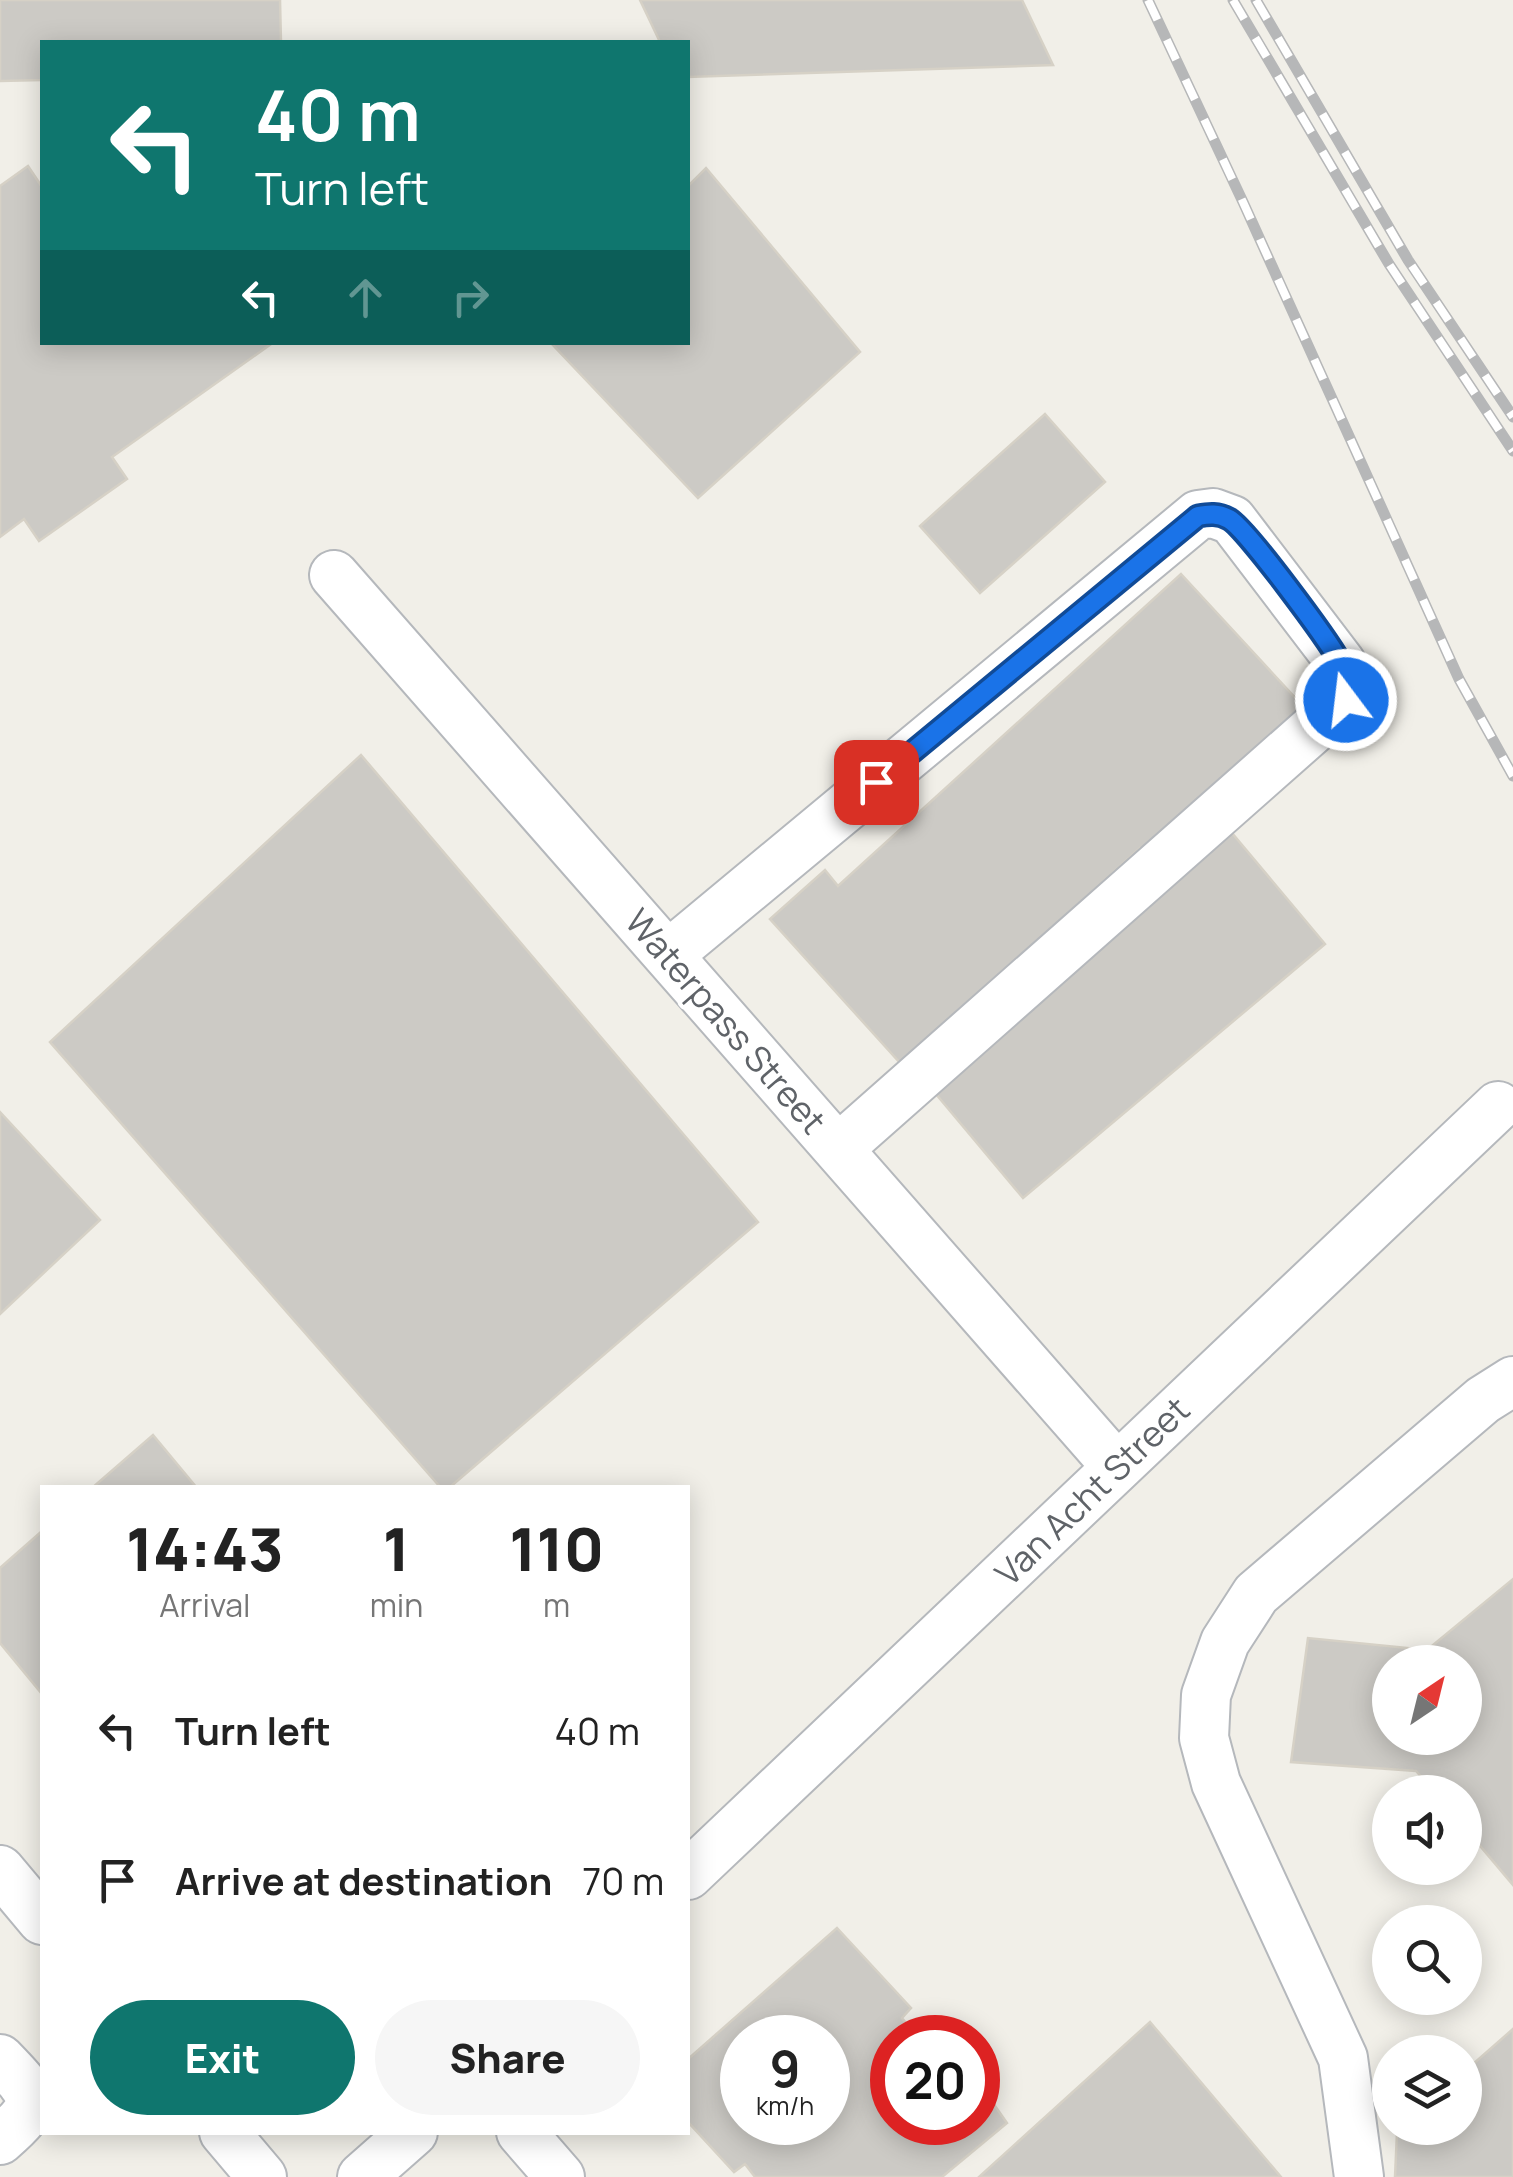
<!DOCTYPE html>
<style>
:root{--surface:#fff;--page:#f6f6f6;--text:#222;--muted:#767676;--accent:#0f766e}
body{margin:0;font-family:Manrope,sans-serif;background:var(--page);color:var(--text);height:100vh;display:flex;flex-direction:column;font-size:38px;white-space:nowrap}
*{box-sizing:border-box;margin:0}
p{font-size:32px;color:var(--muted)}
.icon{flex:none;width:55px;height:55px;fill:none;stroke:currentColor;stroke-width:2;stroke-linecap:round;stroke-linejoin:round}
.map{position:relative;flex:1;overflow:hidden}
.side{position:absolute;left:40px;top:1485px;width:650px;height:650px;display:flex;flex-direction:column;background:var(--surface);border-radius:0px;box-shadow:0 5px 25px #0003}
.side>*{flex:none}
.guide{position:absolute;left:40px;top:40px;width:650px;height:305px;border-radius:0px;box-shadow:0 5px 25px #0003;background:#0f766e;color:#fff;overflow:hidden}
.needle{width:65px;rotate:35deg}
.fabs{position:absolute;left:1372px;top:1645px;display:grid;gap:20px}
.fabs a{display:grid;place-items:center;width:110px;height:110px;border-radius:50%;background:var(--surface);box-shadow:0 5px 25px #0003;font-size:50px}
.speed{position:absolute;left:720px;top:2015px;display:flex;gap:20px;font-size:50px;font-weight:700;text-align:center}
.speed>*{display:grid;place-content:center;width:130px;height:130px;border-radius:50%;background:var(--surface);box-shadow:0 5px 25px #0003;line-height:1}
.speed small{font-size:25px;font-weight:400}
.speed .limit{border:15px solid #d22;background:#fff;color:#111}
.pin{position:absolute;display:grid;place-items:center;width:85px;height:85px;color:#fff;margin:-42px;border-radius:20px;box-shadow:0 5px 15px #0006}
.me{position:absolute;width:110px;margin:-55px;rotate:345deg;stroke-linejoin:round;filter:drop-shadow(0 0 8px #0008)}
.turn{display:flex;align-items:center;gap:35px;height:210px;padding:0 50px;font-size:45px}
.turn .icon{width:130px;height:130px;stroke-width:2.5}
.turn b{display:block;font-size:70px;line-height:85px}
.lanes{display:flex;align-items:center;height:95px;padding:0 50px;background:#0003;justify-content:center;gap:50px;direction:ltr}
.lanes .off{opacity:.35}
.eta{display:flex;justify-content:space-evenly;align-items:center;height:170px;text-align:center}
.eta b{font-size:60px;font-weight:800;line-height:70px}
.cta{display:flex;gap:20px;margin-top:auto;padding:20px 50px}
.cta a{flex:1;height:115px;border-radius:60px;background:var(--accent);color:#fff;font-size:40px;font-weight:800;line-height:115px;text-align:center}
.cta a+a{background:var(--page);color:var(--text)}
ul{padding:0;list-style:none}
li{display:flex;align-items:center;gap:30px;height:150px;padding:0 50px}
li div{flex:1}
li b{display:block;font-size:38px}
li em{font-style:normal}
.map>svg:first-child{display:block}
.building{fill:#cccac5;stroke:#d6d1c6;stroke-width:2.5;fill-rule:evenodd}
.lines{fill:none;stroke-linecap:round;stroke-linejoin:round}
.minor-casing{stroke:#b5b8bc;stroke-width:52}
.minor{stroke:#fff;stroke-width:48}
.rail-casing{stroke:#b6b7b8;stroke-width:11}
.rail{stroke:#fff;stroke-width:8;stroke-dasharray:22;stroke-linecap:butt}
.route-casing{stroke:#114b97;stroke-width:25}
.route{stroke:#1a73e8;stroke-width:18}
.labels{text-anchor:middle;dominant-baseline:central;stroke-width:8;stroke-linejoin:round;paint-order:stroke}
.street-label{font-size:35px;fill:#5f6368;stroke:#fff}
</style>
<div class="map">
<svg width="1513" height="2177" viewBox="0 0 1513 2177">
<rect width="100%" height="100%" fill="#f1efe8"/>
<path class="building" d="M0 0H280L281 42H42V80L0 81Z
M640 0H1022L1053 65 688 77V42H660Z
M28 166 42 187V342H274L112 457 127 479 39 541 24 519 0 537V186Z
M706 168 860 352 698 498 550 342H688V186Z
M1045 414 1105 482 980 593 920 526Z
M1181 574 1312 716 1155 859 1140 848 901 1064 770 919 825 870 838 886Z
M361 755 758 1222 449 1488H441L50 1042Z
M1232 833 1325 944 1023 1198 930 1087Z
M0 1112 100 1220 0 1314Z
M153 1435 197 1488H92Z
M42 1531V1694L0 1643V1568Z
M1513 1579V1885L1465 1828V1792H1435L1416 1771 1291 1762 1308 1638 1427 1650ZM1390 1662H1465V1738H1390Z
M837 1928 911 2008 902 2018 918 2038H892V2122H978V2108L993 2103 1007 2123 942 2177H755L745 2164 734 2172 688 2122V2059ZM742 2038H828V2122H742Z
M1150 2022 1281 2177H979Z
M1513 2029V2177H1395L1397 2132 1402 2128H1465V2071Z"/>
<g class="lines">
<defs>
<path id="minor" d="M334 575 1117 1467
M668 955 1198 515 1213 513 1232 520 1341 663 1348 683 1346 700 838 1149
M0 1870 42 1920
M688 1875 1498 1106
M0 2059C37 2097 43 2103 0 2140
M224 2132 262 2177
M521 2132 560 2177
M362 2177 413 2132
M1359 2177 1343 2058 1216 1783 1204 1738 1206 1695 1225 1642 1256 1594 1483 1400 1513 1381"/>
</defs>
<use href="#minor" class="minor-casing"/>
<use href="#minor" class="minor"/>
<defs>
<path id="rail" d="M1148 0 1243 202 1459 679 1513 776
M1233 0 1389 264 1513 451
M1256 0 1408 260 1513 417"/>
</defs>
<use href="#rail" class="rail-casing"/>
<use href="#rail" class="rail"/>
</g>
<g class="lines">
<defs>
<path id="route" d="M876 782 1198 516C1209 514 1218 513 1229 519 1246 528 1328 640 1340 662 1348 675 1348 686 1346 700"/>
</defs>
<use href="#route" class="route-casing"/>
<use href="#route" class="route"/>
</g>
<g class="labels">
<g class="street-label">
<text transform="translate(726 1021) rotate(49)">Waterpass Street</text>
<text transform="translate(1092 1491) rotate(-44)">Van Acht Street</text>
</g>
</g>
</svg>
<div class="fabs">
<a><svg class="needle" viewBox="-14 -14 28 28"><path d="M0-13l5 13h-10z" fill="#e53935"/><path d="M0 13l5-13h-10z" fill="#767676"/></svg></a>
<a><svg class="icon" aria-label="sound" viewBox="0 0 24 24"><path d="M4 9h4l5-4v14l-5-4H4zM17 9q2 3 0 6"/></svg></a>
<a><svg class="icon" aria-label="search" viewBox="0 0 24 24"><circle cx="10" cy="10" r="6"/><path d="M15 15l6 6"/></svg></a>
<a><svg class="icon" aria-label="layers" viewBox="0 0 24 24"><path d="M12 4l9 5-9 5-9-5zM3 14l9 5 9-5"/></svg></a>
</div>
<div class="speed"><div>9<small>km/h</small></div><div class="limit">20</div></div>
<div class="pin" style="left:876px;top:782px;background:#d93025"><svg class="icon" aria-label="arrive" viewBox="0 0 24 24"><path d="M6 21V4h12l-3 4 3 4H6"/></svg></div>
<svg class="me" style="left:1346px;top:700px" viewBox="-20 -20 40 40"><circle r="17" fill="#1a73e8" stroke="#fff" stroke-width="3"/><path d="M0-11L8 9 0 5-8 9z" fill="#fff"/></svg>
<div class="guide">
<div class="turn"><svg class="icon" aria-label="left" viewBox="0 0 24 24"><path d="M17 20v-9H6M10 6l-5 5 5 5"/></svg><div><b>40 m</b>Turn left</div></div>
<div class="lanes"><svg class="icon" aria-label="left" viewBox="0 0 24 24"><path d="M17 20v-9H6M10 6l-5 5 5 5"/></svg><svg class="icon off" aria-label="ahead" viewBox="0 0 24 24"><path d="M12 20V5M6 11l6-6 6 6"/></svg><svg class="icon off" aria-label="right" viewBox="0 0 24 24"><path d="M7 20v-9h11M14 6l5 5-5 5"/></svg></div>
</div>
<section class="side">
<div class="eta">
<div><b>14:43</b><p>Arrival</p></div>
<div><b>1</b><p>min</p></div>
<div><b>110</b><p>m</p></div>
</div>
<ul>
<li><svg class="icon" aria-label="left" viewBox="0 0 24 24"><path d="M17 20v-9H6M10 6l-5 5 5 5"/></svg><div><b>Turn left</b></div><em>40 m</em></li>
<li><svg class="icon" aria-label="arrive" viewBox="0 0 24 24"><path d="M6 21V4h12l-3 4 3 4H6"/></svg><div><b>Arrive at destination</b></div><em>70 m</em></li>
</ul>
<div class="cta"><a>Exit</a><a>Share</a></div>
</section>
</div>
